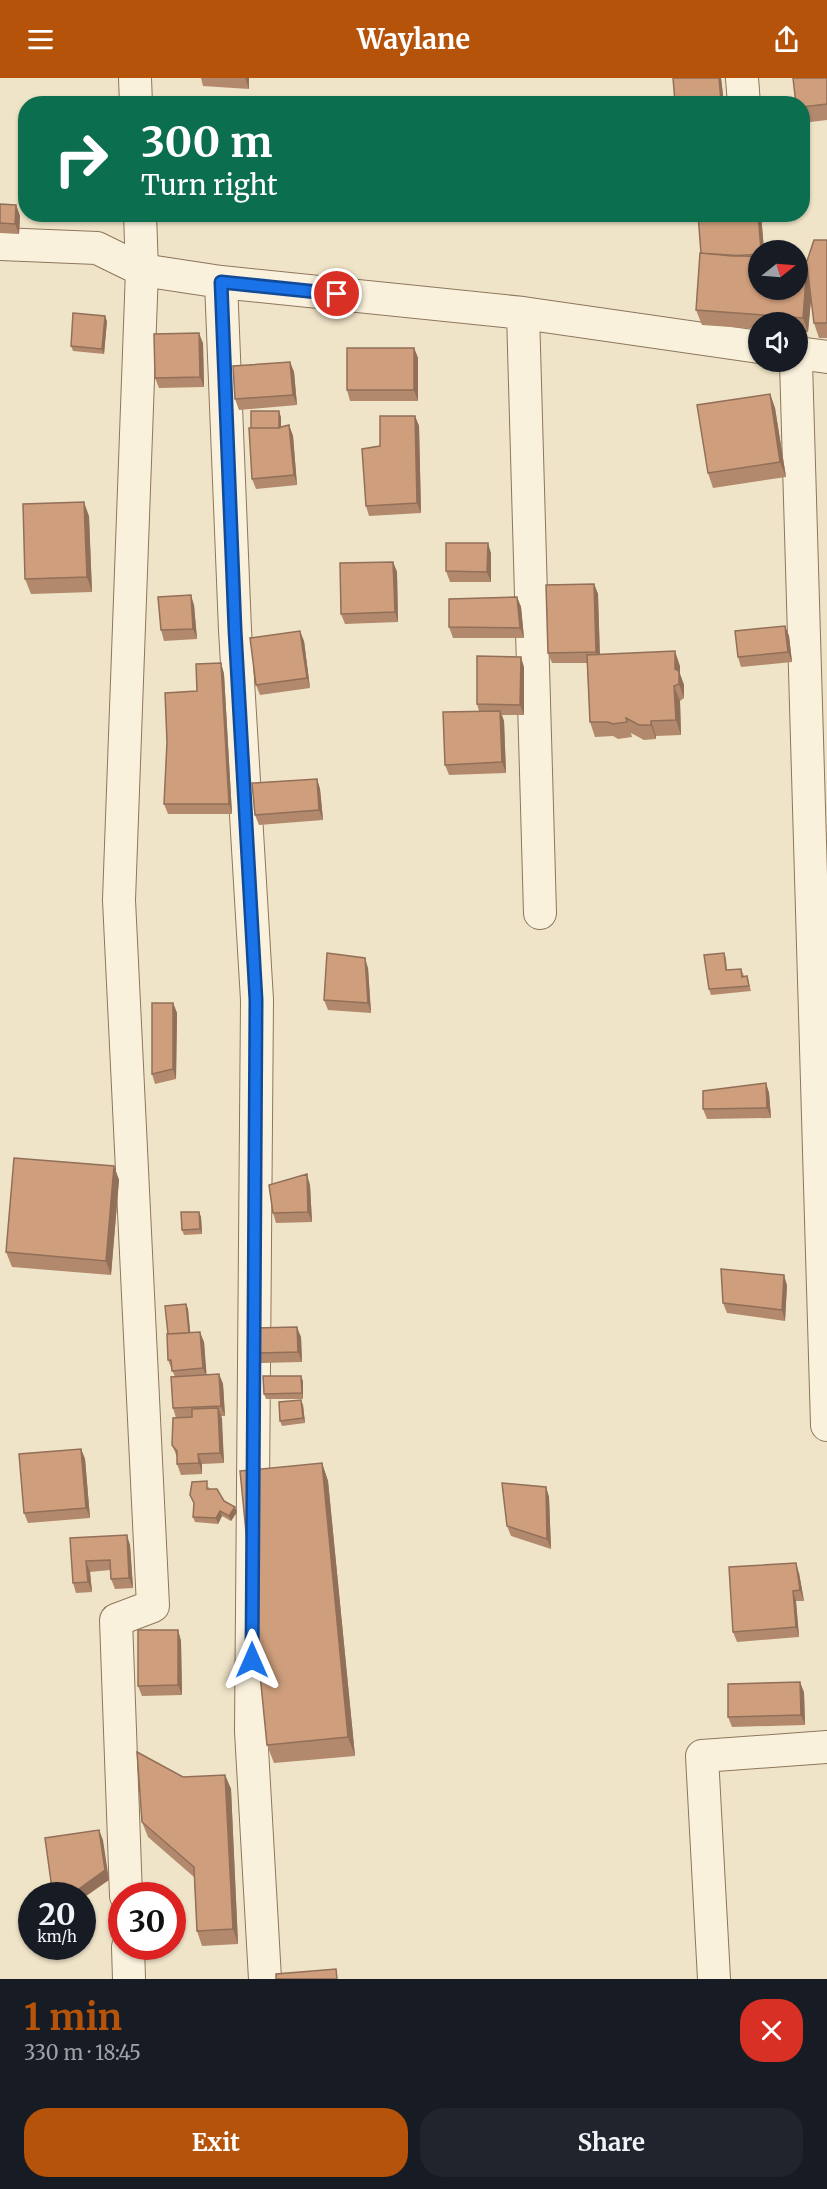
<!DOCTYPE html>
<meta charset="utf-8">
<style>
:root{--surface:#171b24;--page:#20242c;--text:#f1f3f6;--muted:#9ea1a6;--accent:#b45309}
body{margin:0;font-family:Merriweather,serif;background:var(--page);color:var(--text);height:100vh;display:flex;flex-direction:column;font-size:22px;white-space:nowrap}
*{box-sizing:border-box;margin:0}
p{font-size:20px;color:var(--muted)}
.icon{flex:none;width:33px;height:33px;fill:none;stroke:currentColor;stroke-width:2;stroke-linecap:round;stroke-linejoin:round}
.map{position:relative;height:1901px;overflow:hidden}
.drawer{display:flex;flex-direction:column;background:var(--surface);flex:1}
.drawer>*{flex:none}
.guide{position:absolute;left:18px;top:18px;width:792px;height:126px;border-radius:24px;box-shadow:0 2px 4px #0004;background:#0b6e4f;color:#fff;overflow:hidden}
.needle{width:39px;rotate:73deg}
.buttons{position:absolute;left:748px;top:162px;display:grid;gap:12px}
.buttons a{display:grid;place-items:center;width:60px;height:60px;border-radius:50%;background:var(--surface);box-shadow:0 2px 4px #0004;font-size:30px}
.speed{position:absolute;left:18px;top:1804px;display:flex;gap:12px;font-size:30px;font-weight:700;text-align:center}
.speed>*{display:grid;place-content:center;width:78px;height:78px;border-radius:50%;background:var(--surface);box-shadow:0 2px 4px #0004;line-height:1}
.speed small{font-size:15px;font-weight:400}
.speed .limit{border:9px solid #d22;background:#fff;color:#111}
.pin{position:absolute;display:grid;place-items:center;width:51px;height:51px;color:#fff;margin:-26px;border:3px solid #fff;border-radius:50%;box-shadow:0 2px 6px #0007}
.me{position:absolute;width:66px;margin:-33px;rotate:0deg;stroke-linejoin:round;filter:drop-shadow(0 0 4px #0008)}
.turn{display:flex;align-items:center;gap:21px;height:126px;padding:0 24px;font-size:27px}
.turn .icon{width:78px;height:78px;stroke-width:2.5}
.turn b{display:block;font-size:42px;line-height:51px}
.round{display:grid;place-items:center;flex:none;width:63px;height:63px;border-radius:24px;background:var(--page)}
.headline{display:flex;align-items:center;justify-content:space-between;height:102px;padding:0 24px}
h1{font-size:36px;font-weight:700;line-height:45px;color:var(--accent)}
.cta{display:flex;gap:12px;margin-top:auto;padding:12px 24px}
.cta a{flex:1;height:69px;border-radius:24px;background:var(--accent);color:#fff;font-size:24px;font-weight:700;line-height:69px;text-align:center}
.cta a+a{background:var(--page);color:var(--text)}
header{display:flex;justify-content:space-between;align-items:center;height:78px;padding:0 24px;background:var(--accent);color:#fff;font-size:27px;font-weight:700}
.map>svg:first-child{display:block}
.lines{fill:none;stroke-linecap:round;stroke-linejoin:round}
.minor-casing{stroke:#8d765c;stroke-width:34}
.minor{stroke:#faf1dc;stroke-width:32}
.wall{fill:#b2896c}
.shaded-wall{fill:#916f58}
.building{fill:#cf9f7d;stroke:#916f58;stroke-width:1.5}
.route-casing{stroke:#114b97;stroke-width:15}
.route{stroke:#1a73e8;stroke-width:10}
</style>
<header><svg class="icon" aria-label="menu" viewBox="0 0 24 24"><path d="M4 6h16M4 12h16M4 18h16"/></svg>Waylane<svg class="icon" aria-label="share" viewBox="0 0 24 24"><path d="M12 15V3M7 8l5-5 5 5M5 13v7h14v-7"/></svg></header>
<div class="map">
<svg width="827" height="1901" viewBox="0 0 827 1901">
<rect width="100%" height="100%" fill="#f0e4c8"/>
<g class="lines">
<defs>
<path id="minor" d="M135 0 136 26
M742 0 744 26
M0 166 97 170 142 192 221 204 523 235 759 269
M221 204 235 552 257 922 251 1653 265 1901
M523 235 540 835
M798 275 827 279
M796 284 827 1347
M126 1818 116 1542 153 1528 119 822 142 192 140 136
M128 1869 129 1901
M714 1901 702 1678 827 1669"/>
</defs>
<use href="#minor" class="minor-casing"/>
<use href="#minor" class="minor"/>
</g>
<path class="wall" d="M201 0H249V11L203 8Z
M721 0 724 26H676L675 24Z
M827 0V42L802 45V26Z
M0 126 16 127 20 138 19 156 0 155Z
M761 136 764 172H759V212L807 183 827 162V260H819L814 245 811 221 808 254H798V244H759V251L702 247 696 232 701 176Z
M107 243 104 276 73 273 71 268Z
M203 265 204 309 159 310 155 300Z
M414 270 418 280V323H350L347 312Z
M290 284 294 294 297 327 239 332 235 321Z
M770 316 775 330 786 399 713 410 708 395Z
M415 338 419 348 421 435 369 438 366 428 380 368Z
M281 339V349L289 347 293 358 297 407 256 411 252 401 251 350Z
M89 438 92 514 31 516 25 501Z
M491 475V504H450L446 493Z
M393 484 397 494 398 544 345 546 341 536Z
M594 506 598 516 600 577 680 588V596L684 607V620L680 623 681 657 656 658V661L644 662 631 655 632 659 618 661 613 658 595 659 590 644 587 585H552L548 575Z
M517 519 521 529 524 560H453L449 549Z
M194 527 197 561 164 563 161 552Z
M785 548 789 558 792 584 741 589 738 579Z
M304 563 310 610 260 617 256 607Z
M221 585 224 596 232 736H168L164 726 197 613Z
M524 589V637H502L504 643 506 695 449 697 445 687 479 633 477 626Z
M317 701 320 711 323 742 259 747 255 737Z
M724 875 726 880 727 892 741 891 744 898H747L751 913 711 917 709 911Z
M368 890 371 935 328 932 324 922Z
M173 925 177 935 176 1001 155 1006 152 996Z
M766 1005 769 1015 771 1040 707 1041 703 1031Z
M114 1088 119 1102 111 1197 12 1189 6 1174Z
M310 1107 312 1144 276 1145 273 1135Z
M199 1134 201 1139 202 1156 184 1157 182 1152Z
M787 1207 785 1243 727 1235 723 1225Z
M186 1226 188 1231 190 1254 204 1264 206 1297 219 1296 223 1306 225 1338H221L224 1385 202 1386V1396L181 1397 177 1386V1379L172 1367 176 1340 173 1330 175 1299 168 1282V1256Z
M249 1258 301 1259 302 1284 261 1285 257 1275V1268L252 1269Z
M303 1303V1321H266L264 1316Z
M303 1327 305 1345 282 1348 280 1343Z
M81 1371 85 1381 90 1440 28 1445 24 1435Z
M322 1385 328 1403 355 1678 274 1685 267 1667Z
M209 1409V1411L237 1434 231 1443 222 1438 218 1446 195 1444 193 1439 194 1426 190 1417Z
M546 1409 549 1419 551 1471 511 1458 507 1448Z
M70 1460 130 1467 133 1510 115 1511 111 1501 110 1492 90 1494 92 1514 76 1515 73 1505Z
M799 1495 804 1523H796L799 1559 737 1564 733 1554Z
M178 1552 181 1563 182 1617 142 1618 138 1608Z
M804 1614 805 1647 732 1649 728 1639Z
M225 1697 231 1711 238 1866 202 1868 197 1853 194 1799 148 1759 142 1744 183 1699Z"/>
<path class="shaded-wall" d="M245 0H249V11Z
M719 0H721L724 26H722L721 23Z
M16 127 20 138 19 156 15 146Z
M758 136H761L764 172H761Z
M807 187 813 201 808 254 803 240Z
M105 238 107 243 104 276 102 271Z
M199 255 203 265 204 309 200 299Z
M414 270 418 280V323L414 312Z
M290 284 294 294 297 327 293 317Z
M770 316 775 330 786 399 780 384Z
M279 333 281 339V360L279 355Z
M415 338 419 348 421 435 417 425Z
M289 347 293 358 297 407 294 397Z
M84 424 89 438 92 514 87 499Z
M488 465 491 475V504L487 494Z
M393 484 397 494 398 544 395 534Z
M594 506 598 516 600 584 596 574Z
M191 517 194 527 197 561 193 551Z
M517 519 521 529 524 560 520 550Z
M785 548 789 558 792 584 788 574Z
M300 553 304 563 310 610 307 600Z
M675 573 680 588V596L684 607V620L679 606 675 591Z
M521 579 524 589V637L520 627Z
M221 585 224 596 232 736 229 726Z
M674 608 680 623 681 657 676 642Z
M500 633 504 643 506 695 502 684Z
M651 643 656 658V661L651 647Z
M317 701 320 711 323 742 319 732Z
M365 880 368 890 371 935 368 925Z
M173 925 177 935 176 1001 173 991Z
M766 1005 769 1015 771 1040 767 1030Z
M114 1088 119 1102 111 1197 106 1183Z
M307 1096 310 1107 312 1144 308 1134Z
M199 1134 201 1139 202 1156 200 1151Z
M784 1197 787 1207 785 1243 782 1232Z
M186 1226 188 1231 191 1262 189 1257Z
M297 1249 301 1259 302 1284 298 1274Z
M200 1254 204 1264 207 1301 203 1290Z
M219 1296 223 1306 225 1338 221 1328Z
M301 1298 303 1303V1321L302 1315Z
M301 1322 303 1327 305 1345 303 1340Z
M218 1330 222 1340 224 1385 220 1375Z
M81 1371 85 1381 90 1440 86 1430Z
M198 1376 202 1386V1396L199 1385Z
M322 1385 328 1403 355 1678 348 1659Z
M546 1409 549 1419 551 1471 547 1461Z
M235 1429 237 1434 231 1443 229 1438Z
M220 1433 222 1438 218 1446 216 1440Z
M127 1457 130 1467 133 1510 129 1500Z
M86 1483 90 1494 92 1514 88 1504Z
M796 1485 799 1495 804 1523 800 1512Z
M793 1513 796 1523 799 1559 796 1549Z
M178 1552 181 1563 182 1617 178 1607Z
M800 1604 804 1614 805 1647 801 1637Z
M225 1697 231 1711 238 1866 233 1851Z
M99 1752 103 1762 109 1802 82 1821V1818H69Z"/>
<path class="building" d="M673 0H719L721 23 675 24Z
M793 0H827V26L802 29V26H796Z
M208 23 256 25V26H208Z
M0 126 16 127 15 146 0 145Z
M698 136H758L761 172H759V176L732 178 701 175Z
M814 162H827V245H814L807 187 803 240 696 232 700 175 759 179V212H798V182L807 183Z
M73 235 105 238 102 271 71 268Z
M199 255 200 299 155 300 154 256Z
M347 270H414V312H347Z
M290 284 293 317 235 321 233 288Z
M770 316 780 384 708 395 697 327Z
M251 333H279V350H251Z
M380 338H415L417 425 366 428 362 371 380 368Z
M289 347 294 397 252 401 249 350H277Z
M84 424 87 499 25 501 23 426Z
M446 465H488L487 494 446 493Z
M393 484 395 534 341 536 340 485Z
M594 506 596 574 548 575 546 507Z
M191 517 193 551 161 552 158 519Z
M517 519 520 550 449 549V521Z
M785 548 788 574 738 579 735 553Z
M300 553 307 600 256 607 250 560Z
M675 573V591L679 593V606L674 608 676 642 651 643V647H639L626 640 627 644 613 646 608 644H590L587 577Z
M477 578 521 579 520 627 477 626Z
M221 585 229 726H164L167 664 165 615 197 613 196 586Z
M500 633 502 684 445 687 443 634Z
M317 701 319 732 255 737 252 705Z
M327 875 365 880 368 925 324 922Z
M724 875 726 892 741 891 742 899 747 898 749 908 709 911 704 877Z
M152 925H173V991L152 996Z
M766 1005 767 1030 703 1031V1013Z
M14 1080 114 1088 106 1183 6 1174Z
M307 1096 308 1134 273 1135 269 1107Z
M181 1134H199L200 1151 182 1152Z
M721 1191 784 1197 782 1232 723 1225Z
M186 1226 189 1255 168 1256 165 1228Z
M297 1249 298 1274 257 1275V1258H249V1250Z
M200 1254 203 1290 172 1293 171 1282H168L167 1256Z
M219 1296 221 1328 173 1330 171 1299Z
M263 1298H301L302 1315 264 1316Z
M301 1322 303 1340 280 1343 279 1324Z
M218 1330 220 1375 198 1376 199 1385 177 1386V1373L172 1367 173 1340 192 1339V1331Z
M81 1371 86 1430 24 1435 19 1376Z
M322 1385 348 1659 267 1667 240 1393Z
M207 1403V1411H217L224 1423 235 1429 229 1438 220 1433 216 1440 193 1439 194 1425 190 1417 192 1404Z
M502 1405 546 1409 547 1461 507 1448Z
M127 1457 129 1500 111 1501 110 1482 86 1483 88 1504 73 1505 70 1460Z
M796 1485 800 1512 793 1513 796 1549 733 1554 729 1489Z
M138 1552H178V1607L138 1608Z
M800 1604 801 1637 728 1639V1606Z
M137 1674 183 1699 225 1697 233 1851 197 1853 194 1789 142 1744Z
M99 1752 105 1792 69 1818H53L45 1760Z
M336 1891 337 1901H276V1896Z"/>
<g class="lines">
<defs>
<path id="route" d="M252 1582 256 922 235 552 221 204 337 216"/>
</defs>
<use href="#route" class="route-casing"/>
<use href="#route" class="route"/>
</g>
</svg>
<div class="buttons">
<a><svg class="needle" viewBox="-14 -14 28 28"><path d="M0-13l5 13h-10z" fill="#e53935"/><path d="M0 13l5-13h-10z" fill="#9ea1a6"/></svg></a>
<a><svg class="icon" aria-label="sound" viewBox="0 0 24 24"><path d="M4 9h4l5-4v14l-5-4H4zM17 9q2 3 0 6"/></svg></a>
</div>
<div class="speed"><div>20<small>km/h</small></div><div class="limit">30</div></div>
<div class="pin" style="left:337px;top:216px;background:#d93025"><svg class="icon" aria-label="arrive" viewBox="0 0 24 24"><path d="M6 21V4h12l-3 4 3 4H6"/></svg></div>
<svg class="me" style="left:252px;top:1582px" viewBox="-20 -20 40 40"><path d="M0-17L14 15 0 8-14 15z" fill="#1a73e8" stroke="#fff" stroke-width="4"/></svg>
<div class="guide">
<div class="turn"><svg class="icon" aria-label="right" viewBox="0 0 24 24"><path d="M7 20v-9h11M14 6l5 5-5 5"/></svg><div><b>300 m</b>Turn right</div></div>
</div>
</div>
<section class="drawer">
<div class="headline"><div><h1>1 min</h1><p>330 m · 18:45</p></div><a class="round" style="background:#d93025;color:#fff"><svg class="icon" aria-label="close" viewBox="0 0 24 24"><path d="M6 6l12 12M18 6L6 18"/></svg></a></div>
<div class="cta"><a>Exit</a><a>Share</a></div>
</section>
